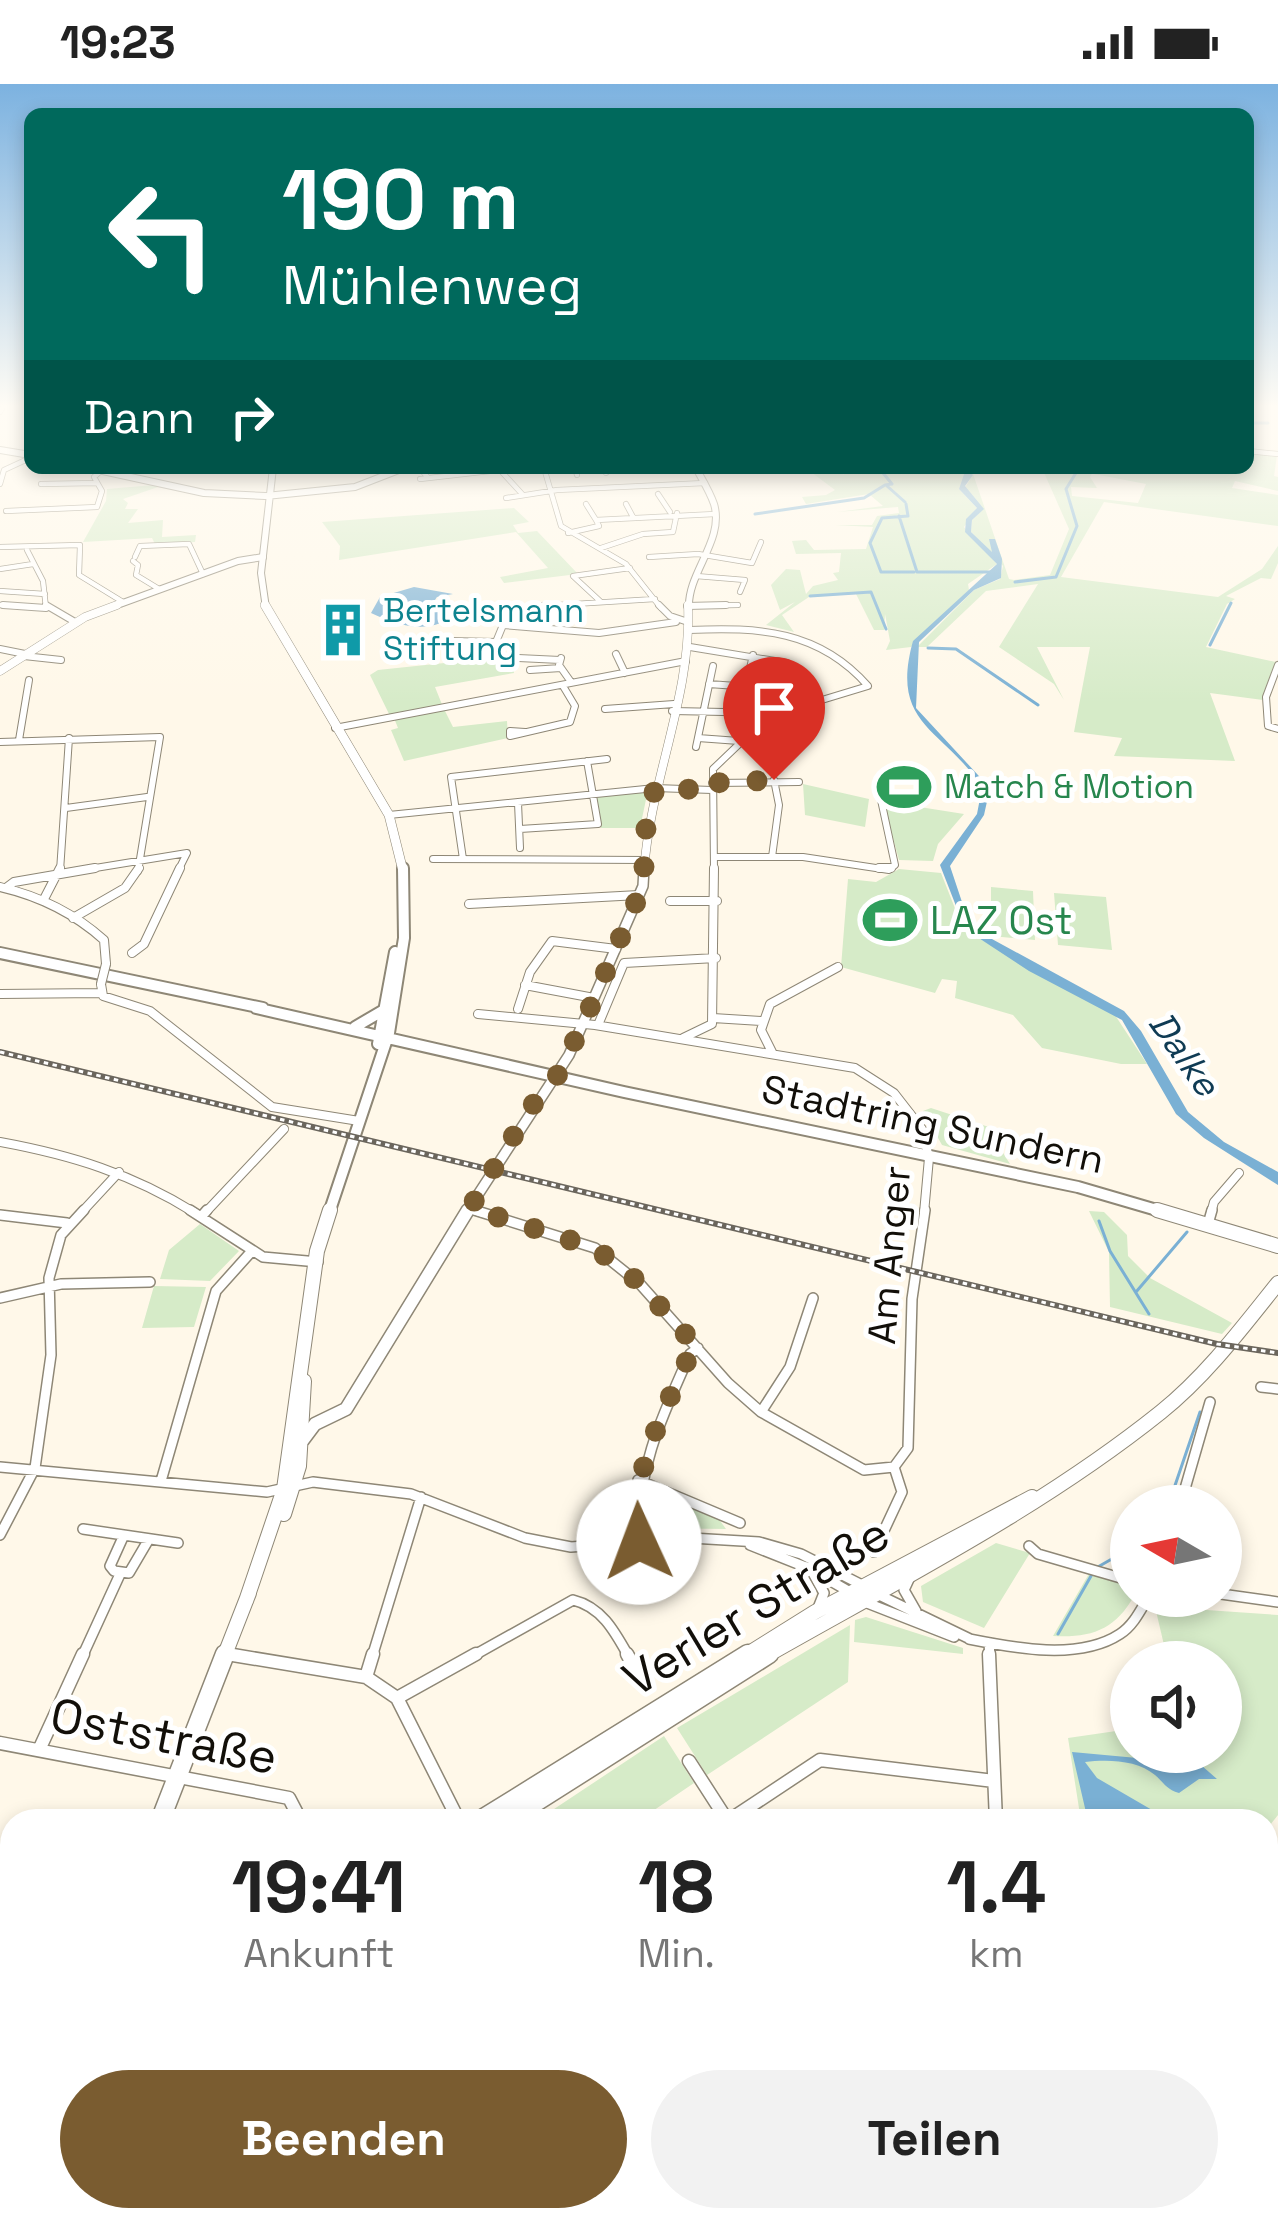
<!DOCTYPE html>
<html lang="de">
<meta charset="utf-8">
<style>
:root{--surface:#fff;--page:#f2f2f2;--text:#222;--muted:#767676;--accent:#7a5c30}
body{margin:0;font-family:"Space Grotesk",sans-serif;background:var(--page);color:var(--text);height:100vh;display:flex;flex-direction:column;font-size:45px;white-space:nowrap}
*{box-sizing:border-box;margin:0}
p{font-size:39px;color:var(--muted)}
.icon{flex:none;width:66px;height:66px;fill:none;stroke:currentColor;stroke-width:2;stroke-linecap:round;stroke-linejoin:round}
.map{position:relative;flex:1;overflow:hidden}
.side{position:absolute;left:0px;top:1725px;width:1278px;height:423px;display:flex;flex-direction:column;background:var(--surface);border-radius:36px 36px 0 0;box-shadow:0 6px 18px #0003}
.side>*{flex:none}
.top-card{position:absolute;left:24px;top:24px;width:1230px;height:366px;border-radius:18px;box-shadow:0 6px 18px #0003;background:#00695c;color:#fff;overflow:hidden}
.needle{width:78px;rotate:279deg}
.controls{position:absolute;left:1110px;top:1401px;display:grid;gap:24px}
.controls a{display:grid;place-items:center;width:132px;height:132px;border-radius:50%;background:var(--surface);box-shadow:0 6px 18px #0003;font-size:60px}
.pin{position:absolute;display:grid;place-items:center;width:102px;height:102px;color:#fff;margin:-123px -51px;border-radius:50% 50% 50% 0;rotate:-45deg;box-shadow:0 0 12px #0007}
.pin .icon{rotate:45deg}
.me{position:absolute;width:132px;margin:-66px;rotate:358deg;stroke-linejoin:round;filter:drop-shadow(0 0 9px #0008)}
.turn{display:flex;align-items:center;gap:42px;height:252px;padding:0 60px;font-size:54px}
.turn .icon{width:156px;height:156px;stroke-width:2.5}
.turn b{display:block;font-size:84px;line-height:102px}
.then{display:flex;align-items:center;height:114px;padding:0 60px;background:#0003;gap:24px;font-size:45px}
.eta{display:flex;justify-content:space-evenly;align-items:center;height:204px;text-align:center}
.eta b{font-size:72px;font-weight:700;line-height:84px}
.action{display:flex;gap:24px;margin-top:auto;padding:24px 60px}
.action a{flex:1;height:138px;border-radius:72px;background:var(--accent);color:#fff;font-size:48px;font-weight:700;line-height:138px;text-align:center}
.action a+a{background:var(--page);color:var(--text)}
.status{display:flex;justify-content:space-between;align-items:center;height:84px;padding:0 60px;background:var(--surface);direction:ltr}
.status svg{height:33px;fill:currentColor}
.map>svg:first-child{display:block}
.green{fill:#d6ebc8}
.water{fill:#7ab0d4}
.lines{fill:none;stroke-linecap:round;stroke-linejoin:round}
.stream-far1{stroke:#7ab0d4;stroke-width:3}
.stream{stroke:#7ab0d4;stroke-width:4.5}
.minor-far4-casing{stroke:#8e8776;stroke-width:6}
.minor-far3-casing{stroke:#8e8776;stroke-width:8}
.minor-far2-casing{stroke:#8e8776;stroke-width:10}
.minor-far1-casing{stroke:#8e8776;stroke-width:12}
.minor-casing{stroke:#8e8776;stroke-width:15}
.tertiary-far3-casing{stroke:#8e8776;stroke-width:8}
.tertiary-far2-casing{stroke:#8e8776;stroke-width:9}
.tertiary-far1-casing{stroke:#8e8776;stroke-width:12}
.tertiary-casing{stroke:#8e8776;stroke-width:15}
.secondary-far4-casing{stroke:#8e8776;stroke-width:8}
.secondary-far3-casing{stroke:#8e8776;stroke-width:10}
.secondary-far2-casing{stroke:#8e8776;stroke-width:14}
.secondary-far1-casing{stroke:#8e8776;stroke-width:16}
.secondary-casing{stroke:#8e8776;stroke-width:21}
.minor-far4{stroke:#fff;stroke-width:4.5}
.minor-far3{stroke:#fff;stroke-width:6}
.minor-far2{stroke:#fff;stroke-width:8}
.minor-far1{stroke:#fff;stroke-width:9}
.minor{stroke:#fff;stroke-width:12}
.tertiary-far3{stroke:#fff;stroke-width:6}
.tertiary-far2{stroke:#fff;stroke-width:8}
.tertiary-far1{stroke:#fff;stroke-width:9}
.tertiary{stroke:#fff;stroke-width:12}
.secondary-far4{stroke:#fff;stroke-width:6}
.secondary-far3{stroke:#fff;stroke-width:9}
.secondary-far2{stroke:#fff;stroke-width:10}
.secondary-far1{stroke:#fff;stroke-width:14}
.secondary{stroke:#fff;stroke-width:18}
.rail-casing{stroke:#6b665d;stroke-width:6}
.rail{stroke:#fff;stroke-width:3;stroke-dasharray:4.5;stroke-linecap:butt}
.minor-bridge-casing{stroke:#8e8776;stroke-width:10;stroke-linecap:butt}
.minor-bridge{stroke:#fff;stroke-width:8}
.route{stroke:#7a5c30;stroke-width:21;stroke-dasharray:0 37.8}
.labels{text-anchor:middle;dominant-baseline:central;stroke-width:10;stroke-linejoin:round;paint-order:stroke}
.far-culture-label{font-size:33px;fill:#0d838f;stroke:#fff;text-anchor:start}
.far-leisure-label{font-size:33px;fill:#27864d;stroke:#fff;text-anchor:start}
.far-water-label{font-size:36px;font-style:italic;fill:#0f3b54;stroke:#fff}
.leisure-label{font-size:39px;fill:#27864d;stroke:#fff;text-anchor:start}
.street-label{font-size:39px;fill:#120f09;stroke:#fff}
.near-street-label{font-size:48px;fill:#120f09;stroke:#fff}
</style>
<div class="status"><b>19:23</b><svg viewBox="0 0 49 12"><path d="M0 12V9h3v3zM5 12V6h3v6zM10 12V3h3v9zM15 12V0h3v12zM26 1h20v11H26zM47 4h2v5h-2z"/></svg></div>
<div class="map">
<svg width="1278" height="2147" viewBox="0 0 1278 2147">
<rect width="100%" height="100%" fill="#fff8e9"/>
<path class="green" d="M1248 367 1277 371 1274 392 1278 393V407L1235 397 1232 404 1278 411V442L1104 418 1061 493 1218 513 1262 485 1278 462V479L1271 495 1261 494 1226 512 1235 515 1227 520 1206 563 1276 578 1263 616 1210 609 1235 677 1114 672 1122 654 1074 648 1090 563H1037L1064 616 1054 600 999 563 1038 500 986 507 927 563H917L974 506 1000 495 1003 482 971 448 972 436 983 425 964 405 973 391 971 384 1009 495 1014 496 1050 491 1069 445 1042 384H1095L1090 393 1097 404 1071 403 1072 412 1138 419 1146 400 1094 390 1100 384H1248Z
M833 384 844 391 841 384H918L922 390 966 384 959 405 977 424 964 443 997 480 968 500 969 506 911 563 886 566 890 557 885 530 884 546H874L856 510 809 513 782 531 794 548 766 541 795 518 780 526 771 501 786 485 800 486 806 510 813 502 838 496 833 489 839 488 841 469 796 470 792 457 806 456 814 466 866 465 873 443 835 441H872L877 432 899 429 898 423 837 428 883 422 869 410 806 420 802 413 826 411 835 406 811 388Z
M154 401 158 403 123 415 128 419 125 425H138L128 439 163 436 162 453 196 451 195 458 155 460 152 454 83 458 106 417 107 405Z
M514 424 529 438 513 441 518 449 537 447 578 490 504 499 500 493 548 484 516 448 339 476 340 462 322 438Z
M492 574 512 575 514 589 435 603 443 623 390 632 370 591 378 586Z
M444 625 453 643 507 637 508 654 404 677 391 646 398 644 394 634Z
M803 700 869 715 865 743 805 731Z
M648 706 640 744H601L596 712Z
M888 718 964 730 938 760 933 777 899 776 884 721Z
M899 785 941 789 960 837 973 851 1115 931 1147 980H1121L1042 964 1013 931 955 914 957 897 942 895 935 909 841 883 848 795 876 798Z
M991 803 1033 807 1035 856 991 852Z
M1054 809 1106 813 1112 866 1058 861Z
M931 1024 1001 1047 1000 1064 1010 1080 942 1061 923 1027Z
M1089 1127 1104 1128 1127 1151 1128 1172 1150 1194 1232 1239 1222 1250 1110 1223 1109 1168Z
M200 1140 239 1167 210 1197 160 1195 169 1166Z
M154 1202 206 1203 194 1243 142 1244Z
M653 1403 718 1434 726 1445 652 1444 643 1427 645 1404Z
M996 1459 1030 1469 984 1544 923 1518 921 1502Z
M1090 1488 1131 1500 1134 1512C1115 1546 1091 1554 1053 1552Z
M1177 1524 1278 1531V1731L1266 1746V1737H1081L1068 1654 1123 1646 1131 1640V1668H1221V1578H1168L1156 1527Z
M866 1533 963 1564V1570L854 1558 855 1536Z
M850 1541 848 1598 707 1691 677 1644Z
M664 1652 694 1699 638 1737H536Z
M1266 1980 1278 1983V2147H1020L1022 2136H1266Z"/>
<path class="water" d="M966 384 973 391 965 402 984 425 972 436 971 448 992 468 989 455H995L1002 475 1001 494 974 506 919 558 916 624 990 704 984 731 950 782 966 830 981 849 1124 927 1141 947 1188 1028 1224 1058 1278 1088V1101L1204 1054 1176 1030 1122 936 1029 887 965 845 940 781 977 730 982 704C945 644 889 643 913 557L997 480 965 448 966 435 977 424 959 405Z
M414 503 453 510 437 513 433 519 445 522 461 517V526C431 554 397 541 371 529L380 513Z
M1072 1668 1148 1675 1153 1668H1186L1217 1695H1199L1179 1709C1166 1705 1165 1700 1155 1691 1138 1676 1107 1675 1085 1678L1097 1694 1171 1737 1135 1730 1139 1737H1119L1096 1728 1093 1737H1088Z"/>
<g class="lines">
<path class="stream-far1" d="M1248 339H1268
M879 384 892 400 885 401
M701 387 782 384
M887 402 905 418
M906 420 908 432 882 434 870 459 881 488H914
M755 430 864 414 885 401
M899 432 917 488H994
M1015 498 1056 493 1077 442 1066 405 1079 384
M810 512 871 508 886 545
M1210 561 1231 519
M928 564 956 565 1038 621
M1099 1137 1110 1167 1149 1230
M1136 1208 1187 1148
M1168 1422 1200 1328
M1096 1484 1131 1464
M1058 1550 1091 1492"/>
<path class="stream" d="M549 2136 556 2147"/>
<defs>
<path id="minor-far4" d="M0 328 4 320
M1248 367 1278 370
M544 384 561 442 626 480 661 524
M575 384 577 391
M605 384 606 389
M200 385 271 384
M501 387 523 411
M428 394 424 389 431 384
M420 395 517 384
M0 400 4 386 30 374
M41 400 97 399
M658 410 670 428
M506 414 557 406 705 399
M586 420 596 436
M626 420 633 433
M6 427 97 423 102 407 94 393 102 386
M568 449 599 442 596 436 715 430
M0 463 80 461 79 491 123 518
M601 464 643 450 673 448 677 429
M27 466 43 497 46 524
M135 473 140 462 189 460 203 490
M649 473 698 470 752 479 761 458
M133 477 138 481 136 491 159 505
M0 485 33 480
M696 492 745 496 740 508
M0 507 45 510
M601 518 573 492 630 484
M0 521 46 524
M542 522 655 515
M687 522 738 521"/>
<path id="minor-far3" d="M3 521 46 524
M46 521 75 538
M659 521 670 532 688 538
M542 522 555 521
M687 522 726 521
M451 557 496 558 503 541 599 549 676 538
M690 563 787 579 805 619
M0 565 25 570
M616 570 625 589
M24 572 61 576
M496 573 560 576
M561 574 559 581 571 598
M1278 581 1266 613 1268 642 1278 645
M530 586 561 584
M709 600 764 604 758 642 713 685 714 787
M746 602 753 571
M605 625 674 620
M672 627 779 629 868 602C819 546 759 543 689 546
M335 644 686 577
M525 648 510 647V652L570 638 575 622 563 602
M698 654 739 657
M19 656 29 596
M0 658 160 653 138 787
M696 663 713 582
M712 699 799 698
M518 719 520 764
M66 724 147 713
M389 731 655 704 712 706
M520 745 598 740 587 677
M714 773H803L889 786 895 781 881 716
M772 773 779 721 774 696
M433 775 645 776
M463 775 451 693 607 675
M60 787 69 654
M77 787 187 769 178 787"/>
<path id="minor-far2" d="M879 784H891
M0 803C39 812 74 829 104 856L106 880
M6 804 14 798 95 784
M43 817 60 784
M670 817H717
M469 820 639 811
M73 834 125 804 139 784
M132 869 144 860 180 784
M101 900 103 912 150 927 272 1023 359 1037
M525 901 594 914
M0 910 100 909
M518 925 530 888 552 857 616 865
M478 930 595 941 855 984 894 1009 922 1045 929 1074 924 1129
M713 934 761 937
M598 941 624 879 716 874
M683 954 712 940 714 784
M772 968 761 946 770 920 838 883
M0 1058C71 1071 133 1090 195 1129
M470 1125 483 1129
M81 1129 119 1088
M205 1129 284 1045
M1211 1129 1214 1118 1239 1089"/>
<path id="minor-far1" d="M190 1126 263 1173 318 1178
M474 1126 595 1164 640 1200 728 1299 761 1328 864 1386 894 1383
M0 1131 67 1139
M201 1133 207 1126
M1208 1140 1212 1126
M0 1214 61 1200 150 1198
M1261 1303 1278 1305
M761 1328 790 1283 813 1214
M0 1383 267 1408 313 1398 411 1410 525 1454 571 1463 691 1454 759 1458 801 1470 864 1502
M894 1383 908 1364 912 1215 925 1126
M638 1396 740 1439
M161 1397 216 1207 251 1168
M1180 1422 1210 1318
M83 1445 178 1459
M0 1451 35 1384 51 1271 49 1194 61 1151 84 1126
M124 1451 110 1482 114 1487 129 1489 149 1455
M639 1458C635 1389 662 1332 690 1270L698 1264
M750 1461 808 1484 850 1508
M1029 1462 1038 1470 1131 1497
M874 1468 902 1408 894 1383
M813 1489 824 1509 818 1524
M910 1493 904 1506 916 1527
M877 1510 970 1555
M1221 1510 1278 1518
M862 1517 954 1553
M969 1555C1014 1564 1079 1577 1120 1550 1134 1541 1141 1525 1149 1512
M989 1559 990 1573
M227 1570 244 1573
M82 1573 121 1488
M372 1573 421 1413
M471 1573 573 1516C602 1523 615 1548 629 1573"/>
<path id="minor" d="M227 1570 366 1593 397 1614 459 1737
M627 1570 642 1597
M989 1570 996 1737
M366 1593 373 1570
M397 1614 476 1570
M0 1659 289 1714 301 1737
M39 1666 83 1570
M689 1677 727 1736
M728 1737 820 1676 994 1697
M536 2136 542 2147
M182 2147 183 2136
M243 2147 244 2136
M333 2147 334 2136
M639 2147 650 2136"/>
<path id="tertiary-far3" d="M0 366 30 371
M89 384 204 409 265 412
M109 524 238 477 263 473
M689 524C687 489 725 456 714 420 710 408 702 395 696 384"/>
<path id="tertiary-far2" d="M0 587 85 533 117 521
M644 787C650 697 692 611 688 521"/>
<path id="tertiary-far1" d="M466 1129 569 971 643 802 644 784"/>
<path id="tertiary" d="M303 1356 315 1340 346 1325 468 1126"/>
<path id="secondary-far4" d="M266 412 355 403 404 384
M266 524 261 489 273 384"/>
<path id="secondary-far3" d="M265 521 389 731 403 787"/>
<path id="secondary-far2" d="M0 869 263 924
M256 924 624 1008 1078 1103 1167 1129
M355 943 384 926
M378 960 395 868
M329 1129 389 949 404 854 403 784"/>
<path id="secondary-far1" d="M1157 1126 1278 1162
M284 1430 299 1382 304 1297
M246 1517 284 1405 317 1167 330 1126
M224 1573 249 1509
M743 1573 815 1528 1032 1413
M764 1573C899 1496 1040 1425 1161 1328 1206 1292 1242 1244 1278 1199"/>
<path id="secondary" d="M160 1737 225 1570
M479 1737 748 1570
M506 1737 769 1570
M0 1942 12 1943
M0 1963 12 1966
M0 2112 12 2088"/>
</defs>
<use href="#minor-far4" class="minor-far4-casing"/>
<use href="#minor-far3" class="minor-far3-casing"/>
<use href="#minor-far2" class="minor-far2-casing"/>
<use href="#minor-far1" class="minor-far1-casing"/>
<use href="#minor" class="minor-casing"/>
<use href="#tertiary-far3" class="tertiary-far3-casing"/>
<use href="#tertiary-far2" class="tertiary-far2-casing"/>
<use href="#tertiary-far1" class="tertiary-far1-casing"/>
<use href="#tertiary" class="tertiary-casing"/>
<use href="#secondary-far4" class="secondary-far4-casing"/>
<use href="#secondary-far3" class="secondary-far3-casing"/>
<use href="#secondary-far2" class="secondary-far2-casing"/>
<use href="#secondary-far1" class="secondary-far1-casing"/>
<use href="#secondary" class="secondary-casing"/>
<use href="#minor-far4" class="minor-far4"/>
<use href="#minor-far3" class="minor-far3"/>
<use href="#minor-far2" class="minor-far2"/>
<use href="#minor-far1" class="minor-far1"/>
<use href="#minor" class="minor"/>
<use href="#tertiary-far3" class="tertiary-far3"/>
<use href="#tertiary-far2" class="tertiary-far2"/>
<use href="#tertiary-far1" class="tertiary-far1"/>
<use href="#tertiary" class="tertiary"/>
<use href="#secondary-far4" class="secondary-far4"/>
<use href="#secondary-far3" class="secondary-far3"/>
<use href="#secondary-far2" class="secondary-far2"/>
<use href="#secondary-far1" class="secondary-far1"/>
<use href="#secondary" class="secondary"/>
<defs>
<path id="rail" d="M0 968 1217 1260 1278 1269"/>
</defs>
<use href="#rail" class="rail-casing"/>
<use href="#rail" class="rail"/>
<defs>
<path id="minor-bridge" d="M101 900 106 880"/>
</defs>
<use href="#minor-bridge" class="minor-bridge-casing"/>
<use href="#minor-bridge" class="minor-bridge"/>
</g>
<linearGradient id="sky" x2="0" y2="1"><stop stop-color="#7cb2e0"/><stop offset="0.52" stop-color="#fffcf5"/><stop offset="1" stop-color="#fffcf5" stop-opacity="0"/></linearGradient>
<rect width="1278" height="620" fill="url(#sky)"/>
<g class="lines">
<path class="route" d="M639 1458C629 1389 662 1332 690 1270L698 1264 636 1196 595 1164 470 1124 531 1023 557 992 583 940 643 802 646 744 655 704 712 706V699L774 696"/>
</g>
<defs>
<symbol id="building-bare" viewBox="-9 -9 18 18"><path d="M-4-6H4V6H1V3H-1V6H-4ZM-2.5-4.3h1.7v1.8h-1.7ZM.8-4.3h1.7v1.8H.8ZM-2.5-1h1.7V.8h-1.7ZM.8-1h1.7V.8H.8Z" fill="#0f9aa8" stroke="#fff" stroke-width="2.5" paint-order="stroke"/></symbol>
<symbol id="stadium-bare" viewBox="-9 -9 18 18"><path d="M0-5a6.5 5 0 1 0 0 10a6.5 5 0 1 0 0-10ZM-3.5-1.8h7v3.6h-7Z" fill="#2e9e5b" stroke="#fff" stroke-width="2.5" paint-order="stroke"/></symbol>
</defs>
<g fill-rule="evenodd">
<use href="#building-bare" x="305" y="508" width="76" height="76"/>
<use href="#stadium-bare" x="866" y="665" width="76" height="76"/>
<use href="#stadium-bare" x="852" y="798" width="76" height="76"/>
</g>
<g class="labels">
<g class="far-culture-label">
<text x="383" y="527">Bertelsmann<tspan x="383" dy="38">Stiftung</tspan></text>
</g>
<g class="far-leisure-label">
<text x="944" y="703">Match &amp; Motion</text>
</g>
<g class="far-water-label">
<text transform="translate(1184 970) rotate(55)">Dalke</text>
</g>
<g class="leisure-label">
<text x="930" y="836">LAZ Ost</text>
</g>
<g class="street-label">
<text transform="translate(933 1040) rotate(12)">Stadtring Sundern</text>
<text transform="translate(889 1171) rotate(-85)">Am Anger</text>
</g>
<g class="near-street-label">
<text transform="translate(756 1522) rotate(-31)">Verler Straße</text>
<text transform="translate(164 1652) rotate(11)">Oststraße</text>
</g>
</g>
</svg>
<div class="controls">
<a><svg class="needle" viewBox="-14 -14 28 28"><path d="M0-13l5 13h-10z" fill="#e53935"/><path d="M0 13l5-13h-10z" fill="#767676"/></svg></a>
<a><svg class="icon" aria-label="sound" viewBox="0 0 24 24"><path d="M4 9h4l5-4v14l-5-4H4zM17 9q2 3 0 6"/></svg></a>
</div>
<div class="pin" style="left:774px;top:696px;background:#d93025"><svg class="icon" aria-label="arrive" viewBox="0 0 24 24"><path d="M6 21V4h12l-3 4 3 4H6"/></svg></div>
<svg class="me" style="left:639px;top:1458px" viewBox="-20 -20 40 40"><circle r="19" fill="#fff"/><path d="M0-13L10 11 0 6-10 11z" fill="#7a5c30"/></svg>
<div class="top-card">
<div class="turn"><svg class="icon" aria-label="left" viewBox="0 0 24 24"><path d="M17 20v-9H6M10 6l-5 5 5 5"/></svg><div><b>190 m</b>Mühlenweg</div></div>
<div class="then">Dann<svg class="icon" aria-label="right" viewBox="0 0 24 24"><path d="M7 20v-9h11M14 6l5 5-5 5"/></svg></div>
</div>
<section class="side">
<div class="eta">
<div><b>19:41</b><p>Ankunft</p></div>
<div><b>18</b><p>Min.</p></div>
<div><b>1.4</b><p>km</p></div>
</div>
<div class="action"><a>Beenden</a><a>Teilen</a></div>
</section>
</div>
